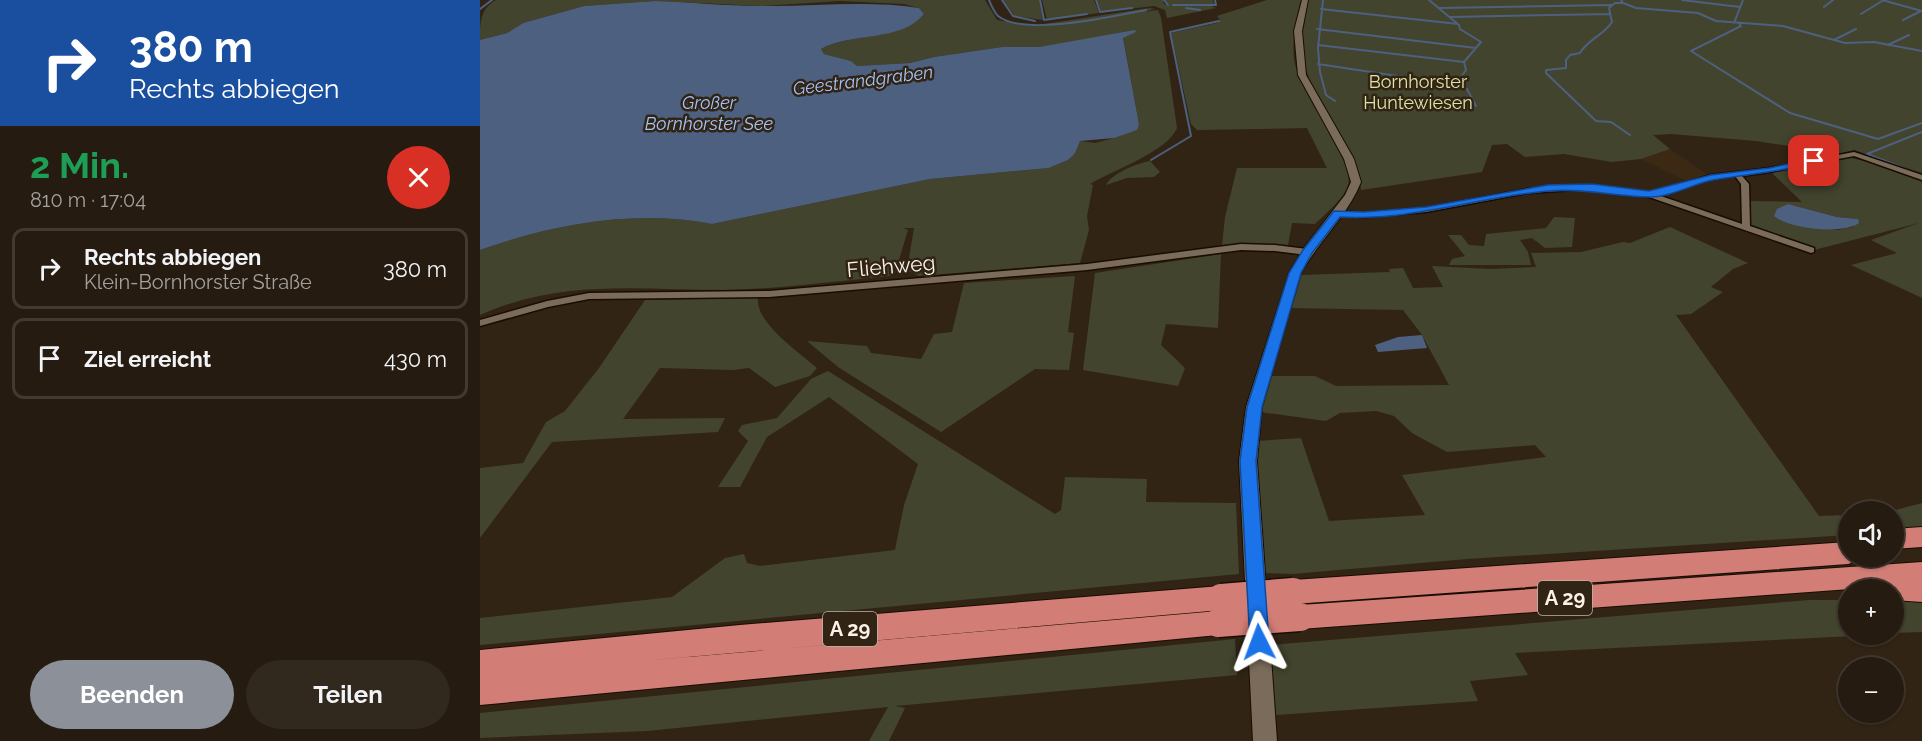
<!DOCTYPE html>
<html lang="de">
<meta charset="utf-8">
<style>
:root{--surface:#251b10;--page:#31281e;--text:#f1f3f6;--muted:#a3a19f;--line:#423930;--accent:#8c9099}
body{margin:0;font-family:Raleway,sans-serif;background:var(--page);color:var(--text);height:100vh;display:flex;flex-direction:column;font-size:22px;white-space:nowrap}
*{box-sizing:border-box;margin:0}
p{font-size:20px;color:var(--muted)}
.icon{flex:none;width:33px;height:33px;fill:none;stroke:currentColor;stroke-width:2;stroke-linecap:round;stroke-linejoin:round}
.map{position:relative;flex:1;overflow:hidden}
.panel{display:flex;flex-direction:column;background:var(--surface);width:480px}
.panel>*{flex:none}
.guide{background:#1a4fa0;color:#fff;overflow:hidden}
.buttons{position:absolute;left:1358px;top:501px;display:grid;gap:12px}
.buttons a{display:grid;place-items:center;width:66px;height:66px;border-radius:50%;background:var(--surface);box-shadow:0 2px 4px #0004,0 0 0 2px var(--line);font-size:30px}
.pin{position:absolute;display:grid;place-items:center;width:51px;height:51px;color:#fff;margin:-26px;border-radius:12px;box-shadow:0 3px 9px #0006}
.me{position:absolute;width:66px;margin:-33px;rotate:357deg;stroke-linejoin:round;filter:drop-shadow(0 0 4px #0008)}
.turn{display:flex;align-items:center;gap:21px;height:126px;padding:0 30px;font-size:27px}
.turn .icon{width:78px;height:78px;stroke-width:2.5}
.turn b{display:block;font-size:42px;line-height:51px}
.round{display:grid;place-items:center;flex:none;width:63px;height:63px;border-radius:32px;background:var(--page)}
.headline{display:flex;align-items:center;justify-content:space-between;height:102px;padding:0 30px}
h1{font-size:36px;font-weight:700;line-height:45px;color:#1e9e55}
.button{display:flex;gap:12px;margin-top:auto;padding:12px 30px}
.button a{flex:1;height:69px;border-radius:36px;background:var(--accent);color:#fff;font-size:24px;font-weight:700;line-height:69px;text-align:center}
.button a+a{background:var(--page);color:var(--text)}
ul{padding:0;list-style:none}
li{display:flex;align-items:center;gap:18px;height:81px;margin:0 12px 9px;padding:0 18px;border:3px solid var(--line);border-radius:12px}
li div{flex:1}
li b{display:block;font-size:22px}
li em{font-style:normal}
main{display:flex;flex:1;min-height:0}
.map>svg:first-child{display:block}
.built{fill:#3b2914}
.green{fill:#43442e;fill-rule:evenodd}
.water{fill:#4e607f}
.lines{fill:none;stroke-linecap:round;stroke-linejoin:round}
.stream{stroke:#4e607f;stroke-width:2}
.minor-casing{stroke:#190d02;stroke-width:3}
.secondary-casing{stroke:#190d02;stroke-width:2}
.motorway-casing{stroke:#190d02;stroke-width:2}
.minor{fill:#7b6b5a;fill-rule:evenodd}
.secondary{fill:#7b6b5a;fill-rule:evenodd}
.motorway{fill:#d27e77;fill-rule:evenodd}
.motorway-bridge-casing{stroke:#190d02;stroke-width:31;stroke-linecap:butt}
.motorway-bridge{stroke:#d27e77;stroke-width:28}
.route{fill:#1a73e8;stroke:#114b97;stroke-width:1.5}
.labels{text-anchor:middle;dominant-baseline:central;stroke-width:5;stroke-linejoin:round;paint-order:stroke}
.far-water-label{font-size:18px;font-style:italic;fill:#a3c3f9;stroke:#312415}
.far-park-label{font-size:18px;fill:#dee3a2;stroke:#312415}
.shield{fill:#312415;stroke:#bfb4a9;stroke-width:1.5}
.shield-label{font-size:20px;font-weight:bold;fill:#fcf2e8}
.street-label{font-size:21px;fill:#fcf2e8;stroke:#312415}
</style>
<main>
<section class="panel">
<div class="guide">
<div class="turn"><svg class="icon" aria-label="right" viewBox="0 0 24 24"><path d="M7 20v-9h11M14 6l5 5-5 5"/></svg><div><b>380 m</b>Rechts abbiegen</div></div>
</div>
<div class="headline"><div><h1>2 Min.</h1><p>810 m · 17:04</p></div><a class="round" style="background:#d93025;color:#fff"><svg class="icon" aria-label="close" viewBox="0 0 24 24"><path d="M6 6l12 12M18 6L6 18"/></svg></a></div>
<ul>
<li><svg class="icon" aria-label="right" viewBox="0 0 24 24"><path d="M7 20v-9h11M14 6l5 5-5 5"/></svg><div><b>Rechts abbiegen</b><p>Klein-Bornhorster Straße</p></div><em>380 m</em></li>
<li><svg class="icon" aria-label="arrive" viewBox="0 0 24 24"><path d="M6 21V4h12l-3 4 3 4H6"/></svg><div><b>Ziel erreicht</b></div><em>430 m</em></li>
</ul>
<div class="button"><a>Beenden</a><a>Teilen</a></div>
</section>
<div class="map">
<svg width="1442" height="741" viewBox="0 0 1442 741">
<rect width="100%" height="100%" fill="#312415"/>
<path class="built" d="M1190 149 1228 175 1206 181 1161 159Z"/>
<path class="green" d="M16 0H505L517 20 551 26 669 8 675 9 664 12 678 10 681 18 697 128C687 152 633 170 610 184L613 185 607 216 609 230 600 263 439 276 427 270 434 228H423L428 230 415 273 410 276C356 281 300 289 246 290 160 290 83 278 0 315V250C73 224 156 209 232 224L450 179 569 168 588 160 600 141 615 143 634 138 659 124 643 37 656 32 559 47H522L454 57 430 63 377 66 371 61 344 54 341 49C371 33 423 40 444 14L439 8 424 4 360 1 282 6 175 1 104 6 43 23 27 33 0 40C0 23 0 9 16 0Z
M523 0H559L563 20 535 16Z
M562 0H614L619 13 567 20Z
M617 0H683L684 4 688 5 685 0H733L734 4 729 5 736 8 687 18 685 10 674 6 621 12Z
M787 0H821C816 20 812 38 814 59 818 94 876 159 868 185 864 199 845 214 835 224L812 223 808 245H742L745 217 757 168H847L827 128 717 130 711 124 691 33 737 23 740 20 737 16Z
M828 0H1442V173L1374 150 1361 154 1276 141 1191 134 1173 135 1190 149 1161 159 1132 162 1084 154 1045 157 1027 144 1012 145 1002 172 881 190C880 170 872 156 862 139 832 89 811 60 828 0Z
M1366 157 1390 162 1442 181V298L1371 265 1417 253 1391 240 1439 223 1334 250 1270 228 1268 201 1322 202 1291 172ZM1308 204 1357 217 1377 219 1373 227 1357 230 1326 226Z
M670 161 680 172 674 177 647 178 626 185C632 173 658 163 670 161Z
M1074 217 1095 218 1092 247 1065 248 1052 238 1040 240 1048 252 1051 265H969L972 259 985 256 968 235H981L989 245 1004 246 1006 234 1066 228Z
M1190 227 1268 263 1253 269 1231 287 1243 292 1211 314 1196 315 1339 516 1368 515V535L987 559 812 574 781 573 776 441 821 438 849 521 945 515 922 475 1066 457 1055 445 967 452 932 433 914 416 896 411 860 413 846 421 780 412 789 376H835L856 386 969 385 942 335 923 310 809 308 820 275 910 272 909 269 923 268 933 288 963 287 952 266 1010 269 1056 267 1051 253 1101 252 1143 242 1150 243Z
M741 254 738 328 686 324 681 345 705 368 698 386 603 370 615 273Z
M595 276 588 332 594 333 589 370 555 369 461 432 358 367 327 341 387 346 391 353 441 359 454 334 472 332 484 283Z
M278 298C275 323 319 352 337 368L330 376 295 387 269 368 253 370 180 368 143 419 245 418 238 432 72 442 0 538V468L43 463 66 422 85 411 119 368 165 300Z
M348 371 575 514 581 510 585 477 667 479 666 502 756 503 759 574 0 645V618L192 597 245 558 264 554 267 563 280 566 415 550 424 505 438 464 349 397 287 437 260 487H238L268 441 258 431 262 425 297 418 331 379Z
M1442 503V527L1413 530V512H1408Z
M1329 600H1368V634L1394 635 1035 653 1048 675 990 681 998 701 796 715 790 645Z
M1413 600 1442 601V632L1413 633Z
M755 639 757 675 415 706 425 708 409 741H389L408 707 167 731 0 738V713Z"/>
<path class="water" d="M175 1C210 2 245 6 280 6 333 7 386 0 439 8L444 14C422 42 372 32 341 49L344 54 371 61 377 66 430 63 454 57 522 47H559L655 30 656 32 643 38 659 124 657 130 634 138 600 141 595 153 588 160 569 168 450 179 232 224C156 209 73 224 0 250V40L27 33 43 23 104 6Z
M1308 204 1357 217 1378 219 1379 223C1363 235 1309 229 1294 216L1297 209Z
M942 335 947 348 898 352 895 345 918 337Z"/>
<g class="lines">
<path class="stream" d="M509 0C511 5 514 12 518 16 544 37 634 16 666 10
M522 0 533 16 555 21
M560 0 564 20 607 14
M616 0 620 12 652 8
M684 0 688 5
M843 0 838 48 840 72 846 95 855 101
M949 0 979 25 980 29 1001 42 984 62 986 70 976 84 987 89 996 106
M1141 0 1143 3H1135L1129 8 1132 22C1124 35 1107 40 1100 53L1090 55 1086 60V68L1066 70V73L1116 121 1131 122 1150 135
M1202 0 1260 7
M1402 0 1442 11
M1143 3 1156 8 1218 13 1236 21 1303 26 1365 43 1394 42 1442 51
M693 5H736L735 0
M1344 7 1353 0
M706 8 720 10
M960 8 1131 5
M0 9 12 0
M841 9 978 24
M1381 14 1402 1
M970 17 1130 14
M1423 20 1441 11
M1254 23 1263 0
M1259 23 1261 26 1211 51 1310 113 1398 139 1442 123
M837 29 996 48
M1354 40 1376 29
M838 45 984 62
M1408 45 1429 35
M838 64 977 85
M1442 132 1387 154 1442 175
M671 160 711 136 690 32 739 21"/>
<defs>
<path id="minor" d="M1374 152 1442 175V180L1374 156 1290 172 1262 176 1269 184 1270 226 1334 248V252L1331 253 1169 197 1112 189 1047 193 946 212 884 217 858 215 854 213 858 211 884 213 946 208 1047 189 1112 185 1170 193 1231 175 1290 168ZM1255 176 1261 184 1262 224 1178 195 1232 179Z
M761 244 795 245 827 249 831 252 827 255 795 251 761 250 607 270 289 297 109 299 68 307 0 326V320L67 301 109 293 289 291 607 264Z"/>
<path id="secondary" d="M822 0H828L822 31 826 75 874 159 881 182C868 215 839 241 821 273L782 407 777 461 797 741H773L759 461 766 407 809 273 823 249 865 195 871 182 864 159 818 75 814 31Z"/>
<path id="motorway" d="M1442 527V547L1413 549V529Z
M1368 542V556H1380L1377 561 1368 564 813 604 803 600 799 592 803 584 813 580Z
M1442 562V602L1413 600V590L1384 588 820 629 810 626 806 617 810 608 820 605Z
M741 586 751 590 755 598 751 606 741 610 162 661 738 611 748 614 752 623 748 632 738 635 0 705V650L260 625Z"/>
</defs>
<use href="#minor" class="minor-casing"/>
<use href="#secondary" class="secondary-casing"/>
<use href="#motorway" class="motorway-casing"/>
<use href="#minor" class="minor"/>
<use href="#secondary" class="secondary"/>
<use href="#motorway" class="motorway"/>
<defs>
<path id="motorway-bridge" d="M741 598 813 592
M738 623 820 617"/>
</defs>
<use href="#motorway-bridge" class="motorway-bridge-casing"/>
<use href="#motorway-bridge" class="motorway-bridge"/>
</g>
<path class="route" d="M1334 158 1338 161 1337 163C1303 171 1268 174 1233 180 1212 184 1189 198 1168 197 1134 196 1102 188 1068 191 998 197 932 221 860 217L832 253 821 273 782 407 776 461 789 642 786 648 779 650 773 648 770 642 760 461 767 407 809 273 823 250 854 211 884 212 946 207 1068 185 1112 184 1169 191 1231 175 1290 168Z"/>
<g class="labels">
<g class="far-water-label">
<text transform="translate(383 80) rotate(-7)">Geestrandgraben</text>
<text x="229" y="102">Großer<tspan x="229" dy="21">Bornhorster See</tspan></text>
</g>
<g class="far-park-label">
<text x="938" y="81">Bornhorster<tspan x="938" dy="21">Huntewiesen</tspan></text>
</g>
<g class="shield">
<rect x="1058" y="581" width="54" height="34" rx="4.5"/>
<rect x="343" y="612" width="54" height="34" rx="4.5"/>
</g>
<g class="shield-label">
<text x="1085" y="598">A 29</text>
<text x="370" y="629">A 29</text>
</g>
<g class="street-label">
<text transform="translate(411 266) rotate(-5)">Fliehweg</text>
</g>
</g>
</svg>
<div class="buttons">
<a><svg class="icon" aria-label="sound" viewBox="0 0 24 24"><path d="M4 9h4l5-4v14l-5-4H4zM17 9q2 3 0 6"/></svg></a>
<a>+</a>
<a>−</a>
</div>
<div class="pin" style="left:1334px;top:161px;background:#d93025"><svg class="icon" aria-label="arrive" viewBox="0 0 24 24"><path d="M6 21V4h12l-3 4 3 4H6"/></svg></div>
<svg class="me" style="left:779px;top:642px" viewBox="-20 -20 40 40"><path d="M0-17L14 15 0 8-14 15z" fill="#1a73e8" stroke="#fff" stroke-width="4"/></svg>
</div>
</main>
